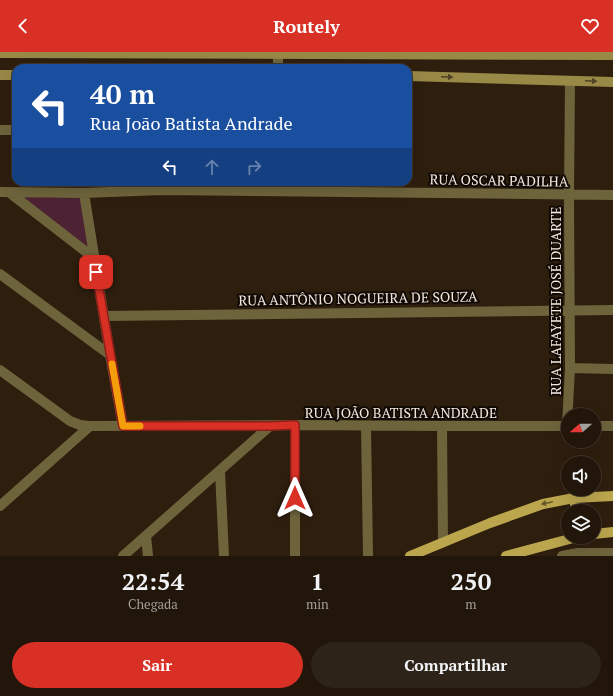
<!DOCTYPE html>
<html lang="pt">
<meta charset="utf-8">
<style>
:root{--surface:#22160a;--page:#2e2318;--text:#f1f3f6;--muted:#a29f9c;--line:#3f352b;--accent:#d93025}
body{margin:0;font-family:"PT Serif",serif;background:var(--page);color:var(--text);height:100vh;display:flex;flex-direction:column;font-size:15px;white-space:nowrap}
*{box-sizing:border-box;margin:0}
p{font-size:13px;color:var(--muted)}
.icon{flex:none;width:22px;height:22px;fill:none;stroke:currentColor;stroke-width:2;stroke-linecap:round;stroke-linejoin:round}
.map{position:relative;height:504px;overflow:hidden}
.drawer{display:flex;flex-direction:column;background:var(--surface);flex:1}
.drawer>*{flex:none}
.guide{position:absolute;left:12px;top:12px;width:400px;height:122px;border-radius:12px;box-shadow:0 4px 16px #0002,0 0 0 1px var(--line);background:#1a4fa0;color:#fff;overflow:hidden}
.needle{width:26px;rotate:250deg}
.buttons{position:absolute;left:561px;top:356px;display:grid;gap:8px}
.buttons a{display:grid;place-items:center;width:40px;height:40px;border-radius:50%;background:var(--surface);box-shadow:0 4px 16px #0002,0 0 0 1px var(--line);font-size:20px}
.pin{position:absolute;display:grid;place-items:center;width:34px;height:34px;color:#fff;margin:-17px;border-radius:8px;box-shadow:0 2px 6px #0006}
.me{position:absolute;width:44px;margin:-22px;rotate:0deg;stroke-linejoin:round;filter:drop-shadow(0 0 3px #0008)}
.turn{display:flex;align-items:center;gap:14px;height:84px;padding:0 12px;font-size:18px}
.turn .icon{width:52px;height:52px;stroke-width:2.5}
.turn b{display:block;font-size:28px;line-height:34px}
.lanes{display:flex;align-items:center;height:38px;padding:0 12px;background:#0003;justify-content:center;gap:20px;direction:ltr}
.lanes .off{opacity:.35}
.eta{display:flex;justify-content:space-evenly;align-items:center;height:68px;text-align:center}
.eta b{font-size:24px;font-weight:600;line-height:28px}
.cta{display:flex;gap:8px;margin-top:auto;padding:8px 12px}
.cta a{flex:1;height:46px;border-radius:24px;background:var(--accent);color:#fff;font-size:16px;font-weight:600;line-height:46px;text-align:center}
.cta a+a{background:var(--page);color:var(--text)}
header{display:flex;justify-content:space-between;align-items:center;height:52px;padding:0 12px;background:var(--accent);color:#fff;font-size:18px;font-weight:600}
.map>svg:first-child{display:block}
.green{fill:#4d2232}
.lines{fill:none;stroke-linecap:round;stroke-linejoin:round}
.street{stroke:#6e643c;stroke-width:10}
.secondary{stroke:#998947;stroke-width:10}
.primary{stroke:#bba64e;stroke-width:10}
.oneway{fill:#4e4322}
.oneway2{fill:#665829}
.route-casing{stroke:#8d1f18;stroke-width:10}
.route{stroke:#d93025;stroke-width:7}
.slow{stroke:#f59e0b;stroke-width:7}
.labels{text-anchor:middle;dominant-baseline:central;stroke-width:4;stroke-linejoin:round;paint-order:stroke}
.street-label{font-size:14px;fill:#f2e6dd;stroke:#110a04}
</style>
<header><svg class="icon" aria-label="back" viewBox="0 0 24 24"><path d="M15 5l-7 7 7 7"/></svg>Routely<svg class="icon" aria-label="heart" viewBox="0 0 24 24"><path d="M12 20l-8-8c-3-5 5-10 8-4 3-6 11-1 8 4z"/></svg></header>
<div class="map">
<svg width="613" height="504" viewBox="0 0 613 504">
<rect width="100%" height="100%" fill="#2e1e0e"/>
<path class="green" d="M17 145 81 146 91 199Z"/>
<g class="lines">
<path class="street" d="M278 0V16
M0 78H16
M0 140 84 141 162 138 613 143
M10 141 94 206
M84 141 110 303 123 374
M0 222 110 303
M104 264 613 258
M570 316 613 317
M0 318 70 369 80 373 90 374 295 373 442 374H568
M366 374 368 504
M442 374 443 490
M567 374 570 316 569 143 570 29
M594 374H613
M220 419 224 504
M0 454 90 374
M146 484 148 504
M123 504 270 374
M295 504V373
M562 504 578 501H613"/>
<path class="secondary" d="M0 1 613 3
M0 23H16
M408 24 613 30"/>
<path class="primary" d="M574 446 576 459
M594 482 613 480
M410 504 490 471 543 452 574 446 613 444
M506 504 577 485"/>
</g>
<defs><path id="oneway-solid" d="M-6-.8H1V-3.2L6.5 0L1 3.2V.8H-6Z"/></defs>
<g class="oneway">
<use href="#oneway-solid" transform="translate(447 25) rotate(2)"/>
<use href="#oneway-solid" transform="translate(591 29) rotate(2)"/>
</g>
<use class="oneway2" href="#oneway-solid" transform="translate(547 451) rotate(168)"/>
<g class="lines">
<defs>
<path id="route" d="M96 220 123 374H270L295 373V446"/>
</defs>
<use href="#route" class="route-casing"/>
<use href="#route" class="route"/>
<path class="slow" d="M112 312 123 374H140"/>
</g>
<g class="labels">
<g class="street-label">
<text transform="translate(499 128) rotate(1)">RUA OSCAR PADILHA</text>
<text transform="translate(358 246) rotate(-1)">RUA ANTÔNIO NOGUEIRA DE SOUZA</text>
<text transform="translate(555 249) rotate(-90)">RUA LAFAYETE JOSÉ DUARTE</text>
<text x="401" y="360">RUA JOÃO BATISTA ANDRADE</text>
</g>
</g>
</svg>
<div class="buttons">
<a><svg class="needle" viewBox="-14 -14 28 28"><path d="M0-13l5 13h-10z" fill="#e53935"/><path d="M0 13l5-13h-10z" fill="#a29f9c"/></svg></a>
<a><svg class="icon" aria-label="sound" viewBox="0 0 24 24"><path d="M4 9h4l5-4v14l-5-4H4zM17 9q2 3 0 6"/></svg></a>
<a><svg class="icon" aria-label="layers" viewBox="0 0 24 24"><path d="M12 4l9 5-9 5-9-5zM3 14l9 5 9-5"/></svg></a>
</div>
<div class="pin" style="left:96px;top:220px;background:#d93025"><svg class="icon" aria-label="arrive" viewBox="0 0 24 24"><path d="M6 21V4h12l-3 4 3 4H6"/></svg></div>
<svg class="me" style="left:295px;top:446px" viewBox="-20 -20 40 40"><path d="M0-17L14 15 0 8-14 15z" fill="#d93025" stroke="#fff" stroke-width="4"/></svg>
<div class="guide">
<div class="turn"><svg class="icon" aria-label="left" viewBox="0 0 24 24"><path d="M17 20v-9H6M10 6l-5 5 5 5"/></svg><div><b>40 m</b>Rua João Batista Andrade</div></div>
<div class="lanes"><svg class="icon" aria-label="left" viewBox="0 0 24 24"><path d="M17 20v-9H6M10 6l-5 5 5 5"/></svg><svg class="icon off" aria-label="ahead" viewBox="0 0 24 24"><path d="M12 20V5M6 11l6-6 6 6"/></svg><svg class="icon off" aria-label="right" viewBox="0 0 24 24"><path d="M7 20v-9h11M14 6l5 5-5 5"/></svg></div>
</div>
</div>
<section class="drawer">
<div class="eta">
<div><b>22:54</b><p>Chegada</p></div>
<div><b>1</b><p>min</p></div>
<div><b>250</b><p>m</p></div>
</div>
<div class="cta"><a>Sair</a><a>Compartilhar</a></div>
</section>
